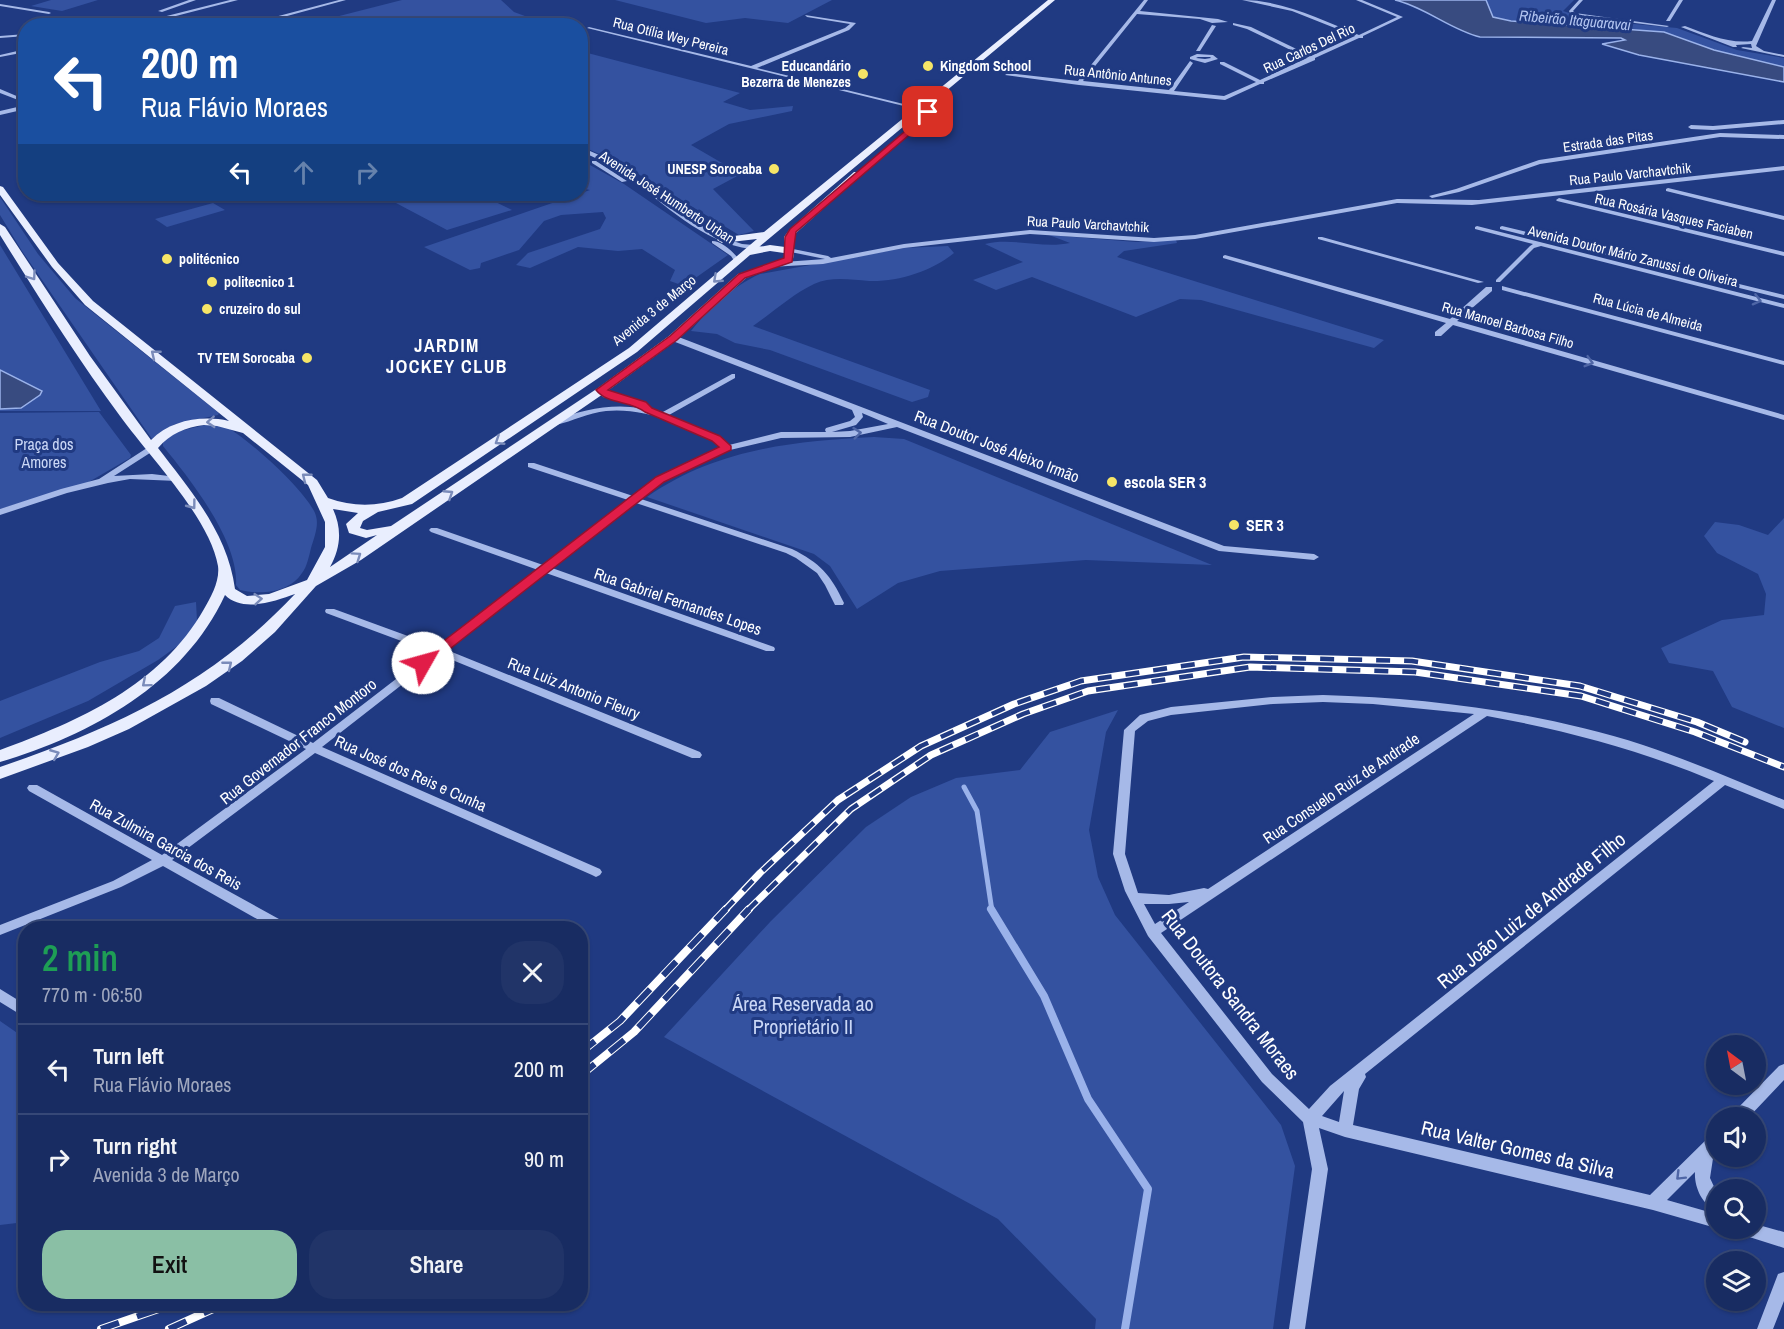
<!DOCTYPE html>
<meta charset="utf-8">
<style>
:root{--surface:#182c62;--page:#213468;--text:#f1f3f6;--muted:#9fa7be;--line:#364877;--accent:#8abfa5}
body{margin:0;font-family:"Archivo Narrow",sans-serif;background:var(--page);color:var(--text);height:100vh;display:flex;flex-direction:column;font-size:22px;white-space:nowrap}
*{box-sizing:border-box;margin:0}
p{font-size:20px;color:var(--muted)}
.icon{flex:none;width:33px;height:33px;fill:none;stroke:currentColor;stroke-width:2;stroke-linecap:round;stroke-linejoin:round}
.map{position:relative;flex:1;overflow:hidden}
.side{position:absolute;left:18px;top:921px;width:570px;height:390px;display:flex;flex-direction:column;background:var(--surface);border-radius:24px;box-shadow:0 2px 4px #0004,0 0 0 2px var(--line)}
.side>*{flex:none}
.top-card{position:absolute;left:18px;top:18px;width:570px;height:183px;border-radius:24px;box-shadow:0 2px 4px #0004,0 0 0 2px var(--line);background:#1a4fa0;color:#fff;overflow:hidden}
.needle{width:39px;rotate:328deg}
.tools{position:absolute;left:1706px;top:1035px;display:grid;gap:12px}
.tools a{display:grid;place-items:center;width:60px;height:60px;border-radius:50%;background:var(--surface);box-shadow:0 2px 4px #0004,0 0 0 2px var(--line);font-size:30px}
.pin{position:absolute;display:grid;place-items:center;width:51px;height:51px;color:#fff;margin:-26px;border-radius:12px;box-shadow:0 3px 9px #0006}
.me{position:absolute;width:66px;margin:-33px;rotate:52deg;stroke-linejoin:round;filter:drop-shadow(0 0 4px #0008)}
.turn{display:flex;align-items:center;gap:21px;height:126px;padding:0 24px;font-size:27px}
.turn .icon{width:78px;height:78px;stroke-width:2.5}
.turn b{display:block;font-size:42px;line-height:51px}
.lanes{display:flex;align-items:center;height:57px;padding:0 24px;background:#0003;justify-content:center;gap:30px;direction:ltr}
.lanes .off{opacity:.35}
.round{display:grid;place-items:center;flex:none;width:63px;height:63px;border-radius:24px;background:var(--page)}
.head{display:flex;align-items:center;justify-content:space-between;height:102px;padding:0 24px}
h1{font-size:36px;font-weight:600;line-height:45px;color:#1e9e55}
.primary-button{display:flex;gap:12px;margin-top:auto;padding:12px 24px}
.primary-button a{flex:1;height:69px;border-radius:24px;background:var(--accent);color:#111;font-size:24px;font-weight:600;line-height:69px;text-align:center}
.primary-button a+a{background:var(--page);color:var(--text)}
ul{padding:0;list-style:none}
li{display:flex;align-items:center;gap:18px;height:90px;padding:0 24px;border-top:2px solid var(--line)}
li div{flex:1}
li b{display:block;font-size:22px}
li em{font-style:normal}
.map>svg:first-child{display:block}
.green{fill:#3452a0}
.water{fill:#384b80;stroke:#9ab2ea;stroke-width:1.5}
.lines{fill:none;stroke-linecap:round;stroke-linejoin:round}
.stream-far1{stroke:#9ab2ea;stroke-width:5}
.stream{stroke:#9ab2ea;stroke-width:8}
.minor{fill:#a6b9e8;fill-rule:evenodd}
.major{fill:#e9eefe;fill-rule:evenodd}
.rail-far1-casing{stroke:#fff;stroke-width:7}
.rail-casing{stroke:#fff;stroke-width:8}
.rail-far1{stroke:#203a82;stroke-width:4.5;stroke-dasharray:14;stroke-linecap:butt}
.rail{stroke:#203a82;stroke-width:6;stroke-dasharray:19;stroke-linecap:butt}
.oneway{stroke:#7a8bba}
.oneway2{stroke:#4f66a6}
.route{fill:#e11d48;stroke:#92132f;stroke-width:1.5}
.poi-dot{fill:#f6e567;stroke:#203a82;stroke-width:2}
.labels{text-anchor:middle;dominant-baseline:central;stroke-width:6;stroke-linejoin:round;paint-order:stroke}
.far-street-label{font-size:14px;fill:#fff;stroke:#203a82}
.far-poi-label{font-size:14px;font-weight:bold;fill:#fff;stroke:#203a82;text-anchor:start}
.far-water-label{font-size:15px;font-style:italic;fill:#b2c4f0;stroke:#203a82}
.park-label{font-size:16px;fill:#cad7f6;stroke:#203a82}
.street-label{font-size:16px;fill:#fff;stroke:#203a82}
.poi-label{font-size:16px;font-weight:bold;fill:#fff;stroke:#203a82;text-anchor:start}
.far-district-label{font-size:18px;font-weight:bold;letter-spacing:1.5px;fill:#fff;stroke:#203a82}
.near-street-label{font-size:20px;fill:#fff;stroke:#203a82}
.near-park-label{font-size:20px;fill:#cad7f6;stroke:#203a82}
</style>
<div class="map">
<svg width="1784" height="1329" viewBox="0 0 1784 1329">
<rect width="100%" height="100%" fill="#203a82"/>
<path class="green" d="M51 0H98L62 11 31 6Z
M402 0H501L514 12 533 19 535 25H304Z
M615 0H832L788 23 745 18 706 23Z
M1486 0H1574L1563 11 1591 20 1677 28 1737 50 1784 58V67L1714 50 1675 35 1511 21 1493 17Z
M580 51 740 93 723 102 750 110 793 106 792 111 729 124 691 145 741 174 713 189 754 231 739 235 620 163 581 146Z
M581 160 624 184 728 255 684 286 670 281 675 270 642 249 618 251 578 247 530 268 516 265 528 253 600 229 606 218 603 212 561 215 544 221 519 250 481 263 480 268 470 270 424 247 590 190 581 188Z
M379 194H479L512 210 447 230Z
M0 197 38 254 75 298 219 413 218 415 175 424 152 439 22 251 0 215Z
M213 203 225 210 167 227 155 219Z
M1049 235 1136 242 1176 240 1177 243 1124 251 1117 257 1384 340 1374 348 1201 300 1180 299 1136 317 1032 277 996 290 973 280 1023 262 985 244C1012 237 1042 249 1070 243Z
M0 245 101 411H0Z
M948 246 954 253C932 271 898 282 869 281 851 280 832 276 814 284 793 294 773 312 753 326L930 390 928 397 912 402 770 350 735 343 717 334 691 331C709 308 733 286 760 274L904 248Z
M99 412 131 455 130 458 87 483 0 509V413Z
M209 424C213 424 219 424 222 425 243 433 311 495 316 516 319 526 314 538 311 548 309 556 307 567 302 573 289 593 261 595 240 590L236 585C239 541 190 479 163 446V440L180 431Z
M874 437 904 439 1212 565 1086 560 940 571 898 583 857 609 830 566 814 554 647 497C716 449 793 441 874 437Z
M1784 518V728L1732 707 1713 671 1669 663 1661 648 1722 620 1764 615 1766 594 1758 574 1717 553 1704 536 1715 522 1739 525 1768 535Z
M196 602 197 621 183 642 158 660 88 701 0 738V701L100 662 139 651 159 638 175 606Z
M1118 710 1106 732 1089 830 1098 877 1115 915 1281 1125 1295 1166 1273 1329H1095L1096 1319 998 1219 664 1037 771 921 866 827 911 797 956 778 1020 770 1050 732Z
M0 1021 26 1039 25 1222 0 1225Z"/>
<path class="water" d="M1395 0H1486L1493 17 1511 21 1664 32 1714 50 1784 67V82L1639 55 1602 44 1625 40 1621 38 1480 37C1451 30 1425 7 1395 0Z
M0 370 42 391 40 395 21 408 0 409Z"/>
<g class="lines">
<path class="stream-far1" d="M964 787 977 811 992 911"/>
<path class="stream" d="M991 909 1044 996 1088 1099 1148 1189 1125 1329"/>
<path class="minor" d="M189 0H196L162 12 158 11Z
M230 0H238L137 26H127Z
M339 0H346L250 26H241Z
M1144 0H1148L1140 11 1218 19 1228 22 1212 23 1200 19 1137 14 1083 81 1169 90 1190 61 1193 63 1174 91 1224 96 1256 82 1220 64V62H1224L1260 80 1307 58 1247 29 1233 25V23L1251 27 1311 56 1355 36 1292 11 1242 0C1283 0 1322 20 1359 35L1397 17 1356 0H1362L1403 17 1363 36V38H1359L1315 58V60L1264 82V84H1260L1225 100 1079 85 1005 75 1008 73 1078 81Z
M1579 0H1583L1573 11 1575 13 1669 26 1667 27 1571 15 1569 11Z
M1679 0H1683L1670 21H1666Z
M1772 0H1776L1756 46 1764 51 1784 55V57L1741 48 1743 47 1752 48 1751 44 1736 45 1737 47H1733L1681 27 1685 26C1707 34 1728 44 1752 41Z
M0 4 49 12 51 13 49 14 0 6Z
M805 15 856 23 849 30 757 68 924 109V111L587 28 589 27 751 66 845 28 850 24 807 17Z
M136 16 138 18 104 26H93Z
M1212 25 1216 26 1200 51H1196Z
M26 34V36L0 38V36Z
M26 49V52L0 57V55Z
M1197 54 1213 55 1218 59 1205 63 1190 59V57ZM1198 57H1210L1211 58 1205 59 1196 58Z
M0 89 26 100V103L0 93Z
M26 105V109L0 115V111Z
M1784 120V124L1713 130 1691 129 1688 127 1691 125 1713 126Z
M1720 133 1784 135V139L1720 137 1540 164 1459 192 1432 198 1429 196 1456 189 1539 160Z
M580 147C628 164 662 202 704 227 716 234 729 240 742 244 750 245 758 244 764 248 760 250 757 250 751 249 702 243 664 203 625 175 611 166 597 158 580 151Z
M592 161H596L627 181 622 182 592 163Z
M1784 166V170L1472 205 1397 203 1195 239 1154 242 1030 234 904 248 823 264 770 267 767 265 770 263 825 259 781 250V248L783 247 828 256 831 258 904 244 1030 230 1154 238 1195 235 1397 199 1479 200Z
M1668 188 1784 216V220L1666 191V189Z
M1559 198 1784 252V256L1557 201 1556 200Z
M1477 226 1784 304V308L1541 246 1534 248 1500 282H1496V280L1530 246 1533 244 1475 229V227Z
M1502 226 1784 295V299L1500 229V227Z
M1318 237H1322L1484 282 1478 283 1318 239Z
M712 241C722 241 734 252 740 261L739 262H735L731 256 712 243Z
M1225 255 1450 319 1486 287H1492V291L1457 321 1784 415V420L1453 325 1441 336H1435V332L1446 323 1223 258V256Z
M1502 286 1784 361V365L1502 290Z
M670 336H676L1224 546 1314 554 1319 557 1314 560 1219 551 897 427 850 437 781 438 730 450 663 482 641 499 792 549C820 563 831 575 844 603L843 605H835L825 585 817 573 796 558 786 553 636 503 552 568 774 647 775 649 774 651H766L546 573 447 650 700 752 702 755 700 758H692L440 655 322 747 600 869 602 872 600 875 596 877 592 875 315 753 172 860 288 924 289 928H273L163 866 121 887 0 935V925L113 881 152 860 29 791 27 788 29 785H37L162 855 306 749 211 704 210 701 211 698H219L313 743 431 652 326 613 325 611 326 609H334L438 647 538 570 431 532 429 530 431 528H437L543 565 628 500 528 467V463H534L633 496 657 478 721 447C692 425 643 407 606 411 588 413 573 421 556 425L552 423 553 421C589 407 623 401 661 413L732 374H735V378L669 415 711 433 729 445 781 432H826L825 430 826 428 850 421 855 417 852 410 670 340ZM862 413 888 424 850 431 832 432 856 425 863 417Z
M599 388H605L609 393 639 403 635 405 603 397 598 390Z
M150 446 154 449 153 451 114 476 152 474 177 477V481L130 479 108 483 67 493 0 515V509L61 489 99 479Z
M1323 695C1431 698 1539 712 1643 745 1691 761 1737 781 1784 800V809L1725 785 1365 1074 1366 1077 1359 1089 1353 1125 1650 1195 1711 1135 1716 1133V1150L1714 1152 1710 1178 1716 1191V1210C1702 1205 1694 1186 1695 1172L1667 1200 1716 1214V1228L1653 1210 1345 1137 1319 1128 1328 1169 1305 1329H1289L1312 1169 1303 1122 1262 1082 1148 936 1125 891 1113 854 1124 730 1140 715 1171 707 1273 697ZM1323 702 1373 704 1474 714 1208 889 1204 888 1169 895 1138 893 1125 854 1135 731 1148 721 1171 715 1273 704ZM1487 716C1565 730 1640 750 1714 781L1330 1086 1309 1109 1272 1074 1161 933ZM1189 902 1155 924 1144 904H1169ZM1344 1091 1339 1122 1322 1116Z
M0 989 26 1005V1018L0 1002Z
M1784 1064V1080L1748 1118H1731L1733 1113 1779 1066Z
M1755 1224 1784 1232V1248L1743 1235 1737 1233 1735 1228H1755Z
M1784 1272V1301L1773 1329H1757L1778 1274Z"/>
<path class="major" d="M1048 0H1055L759 247 770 245 785 247 784 237 790 229 854 172H860V176L796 233C791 241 796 252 792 262H786L784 253 770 251 750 255 637 352 412 504 378 512 363 521 360 528 367 530 391 526 598 388 669 336 738 274 779 261 784 264 746 278 677 340 606 392 361 560 316 586 275 632 242 661 206 686 129 729 88 747 0 779V767C118 726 208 686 295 594 275 601 243 613 225 595 184 684 91 735 0 762V750C79 721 161 685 204 609 211 597 220 581 218 566 210 518 148 455 120 416 77 358 38 296 0 235V224L5 227 90 356 151 440C171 420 202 415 229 421L85 305 52 267 0 195V186L3 187 58 263 93 301 317 480 328 498C353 507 377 507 402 498L629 348 757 239 722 243 717 240 719 238 764 232ZM204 425 217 426 243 433 308 485 325 522V547L307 580 269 594 247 596 235 589C228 534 191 491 158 448 170 434 186 427 204 425ZM333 509 358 513 346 524 349 533 366 538 377 535 330 567C341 547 342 529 333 509Z"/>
<defs>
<path id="rail-far1" d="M724 911 760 873 838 800 921 746 1014 704 1081 681 1244 657 1412 661 1580 686 1697 722 1745 742
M747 911 851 809 931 755 1023 714 1088 691 1250 667 1415 672 1581 696 1695 732 1784 767"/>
<path id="rail" d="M580 1053 620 1021 726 909
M580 1076 634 1032 749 909
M101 1329 173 1304
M169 1329 224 1304"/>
</defs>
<use href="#rail-far1" class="rail-far1-casing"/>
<use href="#rail" class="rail-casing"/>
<use href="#rail-far1" class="rail-far1"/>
<use href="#rail" class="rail"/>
</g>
<defs><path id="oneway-chevron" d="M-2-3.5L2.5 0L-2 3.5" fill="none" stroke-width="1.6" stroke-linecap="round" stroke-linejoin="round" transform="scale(1.5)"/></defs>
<g class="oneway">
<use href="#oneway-chevron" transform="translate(32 276) rotate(55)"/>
<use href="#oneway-chevron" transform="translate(717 279) rotate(137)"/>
<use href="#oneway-chevron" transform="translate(155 354) rotate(-141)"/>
<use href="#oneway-chevron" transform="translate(211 422) rotate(177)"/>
<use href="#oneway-chevron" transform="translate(499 441) rotate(147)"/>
<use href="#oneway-chevron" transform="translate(306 477) rotate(-142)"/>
<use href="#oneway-chevron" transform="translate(449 494) rotate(-33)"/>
<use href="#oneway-chevron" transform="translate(192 505) rotate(53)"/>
<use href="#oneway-chevron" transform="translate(357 556) rotate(-35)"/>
<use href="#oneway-chevron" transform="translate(258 599) rotate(-5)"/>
<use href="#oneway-chevron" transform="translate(228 665) rotate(-39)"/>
<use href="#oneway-chevron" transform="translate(146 683) rotate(140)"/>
<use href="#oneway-chevron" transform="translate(55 754) rotate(-22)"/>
</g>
<g class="oneway2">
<use href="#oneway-chevron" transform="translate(1757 300) rotate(14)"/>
<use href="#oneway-chevron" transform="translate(1589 362) rotate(16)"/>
<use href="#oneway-chevron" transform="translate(857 433) rotate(-6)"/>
<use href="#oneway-chevron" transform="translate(1680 1176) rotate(135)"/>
</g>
<path class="route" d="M925 111 931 112 930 117 796 232 792 262 745 278 677 340 608 390 646 402 652 408 720 436 731 446V450L664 482 428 666H419V660L656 477 719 447 712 441 645 412C630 400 608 405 596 390L670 336 739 274 784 258 785 237 790 229 924 115Z"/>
<g class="poi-dot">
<circle cx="928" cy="66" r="6"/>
<circle cx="863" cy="74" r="6"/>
<circle cx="774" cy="169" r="6"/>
<circle cx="167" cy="259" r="6"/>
<circle cx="212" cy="282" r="6"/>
<circle cx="207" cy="309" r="6"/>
<circle cx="307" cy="358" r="6"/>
<circle cx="1112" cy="482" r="6"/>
<circle cx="1234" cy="525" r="6"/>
</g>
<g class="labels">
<g class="far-street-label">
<text transform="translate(671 36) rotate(14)">Rua Otília Wey Pereira</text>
<text transform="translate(1309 48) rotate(-25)">Rua Carlos Del Rio</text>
<text transform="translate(1118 75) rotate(6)">Rua Antônio Antunes</text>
<text transform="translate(1608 141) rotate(-8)">Estrada das Pitas</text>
<text transform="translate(1630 174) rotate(-6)">Rua Paulo Varchavtchik</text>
<text transform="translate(667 197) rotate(33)">Avenida José Humberto Urban</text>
<text transform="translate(1674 216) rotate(13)">Rua Rosária Vasques Faciaben</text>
<text transform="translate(1088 224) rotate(3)">Rua Paulo Varchavtchik</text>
<text transform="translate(1633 256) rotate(14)">Avenida Doutor Mário Zanussi de Oliveira</text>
<text transform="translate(654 310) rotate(-39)">Avenida 3 de Março</text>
<text transform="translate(1648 312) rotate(15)">Rua Lúcia de Almeida</text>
<text transform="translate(1508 325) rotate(16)">Rua Manoel Barbosa Filho</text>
</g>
<g class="far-poi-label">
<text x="851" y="66" text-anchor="end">Educandário<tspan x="851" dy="16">Bezerra de Menezes</tspan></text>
<text x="940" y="66">Kingdom School</text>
<text x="762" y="169" text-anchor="end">UNESP Sorocaba</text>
<text x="179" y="259">politécnico</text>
<text x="224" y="282">politecnico 1</text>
<text x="219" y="309">cruzeiro do sul</text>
<text x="295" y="358" text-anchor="end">TV TEM Sorocaba</text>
</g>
<g class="far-water-label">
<text transform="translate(1575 20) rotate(5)">Ribeirão Itaguaravai</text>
</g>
<g class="park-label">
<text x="44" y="444">Praça dos<tspan x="44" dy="18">Amores</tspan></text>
</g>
<g class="street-label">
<text transform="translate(997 446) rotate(21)">Rua Doutor José Aleixo Irmão</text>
<text transform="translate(678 601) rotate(19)">Rua Gabriel Fernandes Lopes</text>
<text transform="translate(574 688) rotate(22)">Rua Luiz Antonio Fleury</text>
<text transform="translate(298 741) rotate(-38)">Rua Governador Franco Montoro</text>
<text transform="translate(411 773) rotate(24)">Rua José dos Reis e Cunha</text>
<text transform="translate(1341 788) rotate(-34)">Rua Consuelo Ruiz de Andrade</text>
<text transform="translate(166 844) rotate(29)">Rua Zulmira Garcia dos Reis</text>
</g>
<g class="poi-label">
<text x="1124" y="482">escola SER 3</text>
<text x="1246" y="525">SER 3</text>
</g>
<g class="far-district-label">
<text x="447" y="345">JARDIM<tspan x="447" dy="21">JOCKEY CLUB</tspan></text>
</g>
<g class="near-street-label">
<text transform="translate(1531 910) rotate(-39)">Rua João Luiz de Andrade Filho</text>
<text transform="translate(1231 994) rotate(52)">Rua Doutora Sandra Moraes</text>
<text transform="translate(1518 1149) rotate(13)">Rua Valter Gomes da Silva</text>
</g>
<g class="near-park-label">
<text x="803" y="1003">Área Reservada ao<tspan x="803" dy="23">Proprietário II</tspan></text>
</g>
</g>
</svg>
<div class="tools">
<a><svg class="needle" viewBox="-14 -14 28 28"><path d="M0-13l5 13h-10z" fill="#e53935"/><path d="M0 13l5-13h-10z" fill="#9fa7be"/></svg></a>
<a><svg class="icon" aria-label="sound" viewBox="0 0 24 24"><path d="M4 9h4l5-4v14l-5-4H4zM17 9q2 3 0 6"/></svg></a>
<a><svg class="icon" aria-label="search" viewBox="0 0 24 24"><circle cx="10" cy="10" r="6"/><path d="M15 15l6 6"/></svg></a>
<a><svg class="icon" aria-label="layers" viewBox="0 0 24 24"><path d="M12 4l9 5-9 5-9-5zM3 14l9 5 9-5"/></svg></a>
</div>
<div class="pin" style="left:928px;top:112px;background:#d93025"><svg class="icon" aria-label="arrive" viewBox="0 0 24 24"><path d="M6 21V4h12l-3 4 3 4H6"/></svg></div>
<svg class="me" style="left:423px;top:663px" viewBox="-20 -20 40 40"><circle r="19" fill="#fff"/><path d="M0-13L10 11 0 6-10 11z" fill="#e11d48"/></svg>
<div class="top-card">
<div class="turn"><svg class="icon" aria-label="left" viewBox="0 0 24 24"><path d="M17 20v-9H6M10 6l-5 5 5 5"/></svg><div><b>200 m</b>Rua Flávio Moraes</div></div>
<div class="lanes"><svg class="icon" aria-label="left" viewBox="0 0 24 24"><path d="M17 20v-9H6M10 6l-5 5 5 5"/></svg><svg class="icon off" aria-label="ahead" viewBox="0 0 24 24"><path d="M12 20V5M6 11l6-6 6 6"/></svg><svg class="icon off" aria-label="right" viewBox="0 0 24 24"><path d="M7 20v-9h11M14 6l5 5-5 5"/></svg></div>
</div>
<section class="side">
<div class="head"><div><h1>2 min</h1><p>770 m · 06:50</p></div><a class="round"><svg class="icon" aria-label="close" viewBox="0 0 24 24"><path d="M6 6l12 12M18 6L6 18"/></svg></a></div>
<ul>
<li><svg class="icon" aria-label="left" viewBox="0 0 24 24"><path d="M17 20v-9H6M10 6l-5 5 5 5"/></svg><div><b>Turn left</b><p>Rua Flávio Moraes</p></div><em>200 m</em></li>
<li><svg class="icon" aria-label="right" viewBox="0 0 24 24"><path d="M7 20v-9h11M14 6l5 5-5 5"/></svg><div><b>Turn right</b><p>Avenida 3 de Março</p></div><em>90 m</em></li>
</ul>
<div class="primary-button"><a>Exit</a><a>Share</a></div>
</section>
</div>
